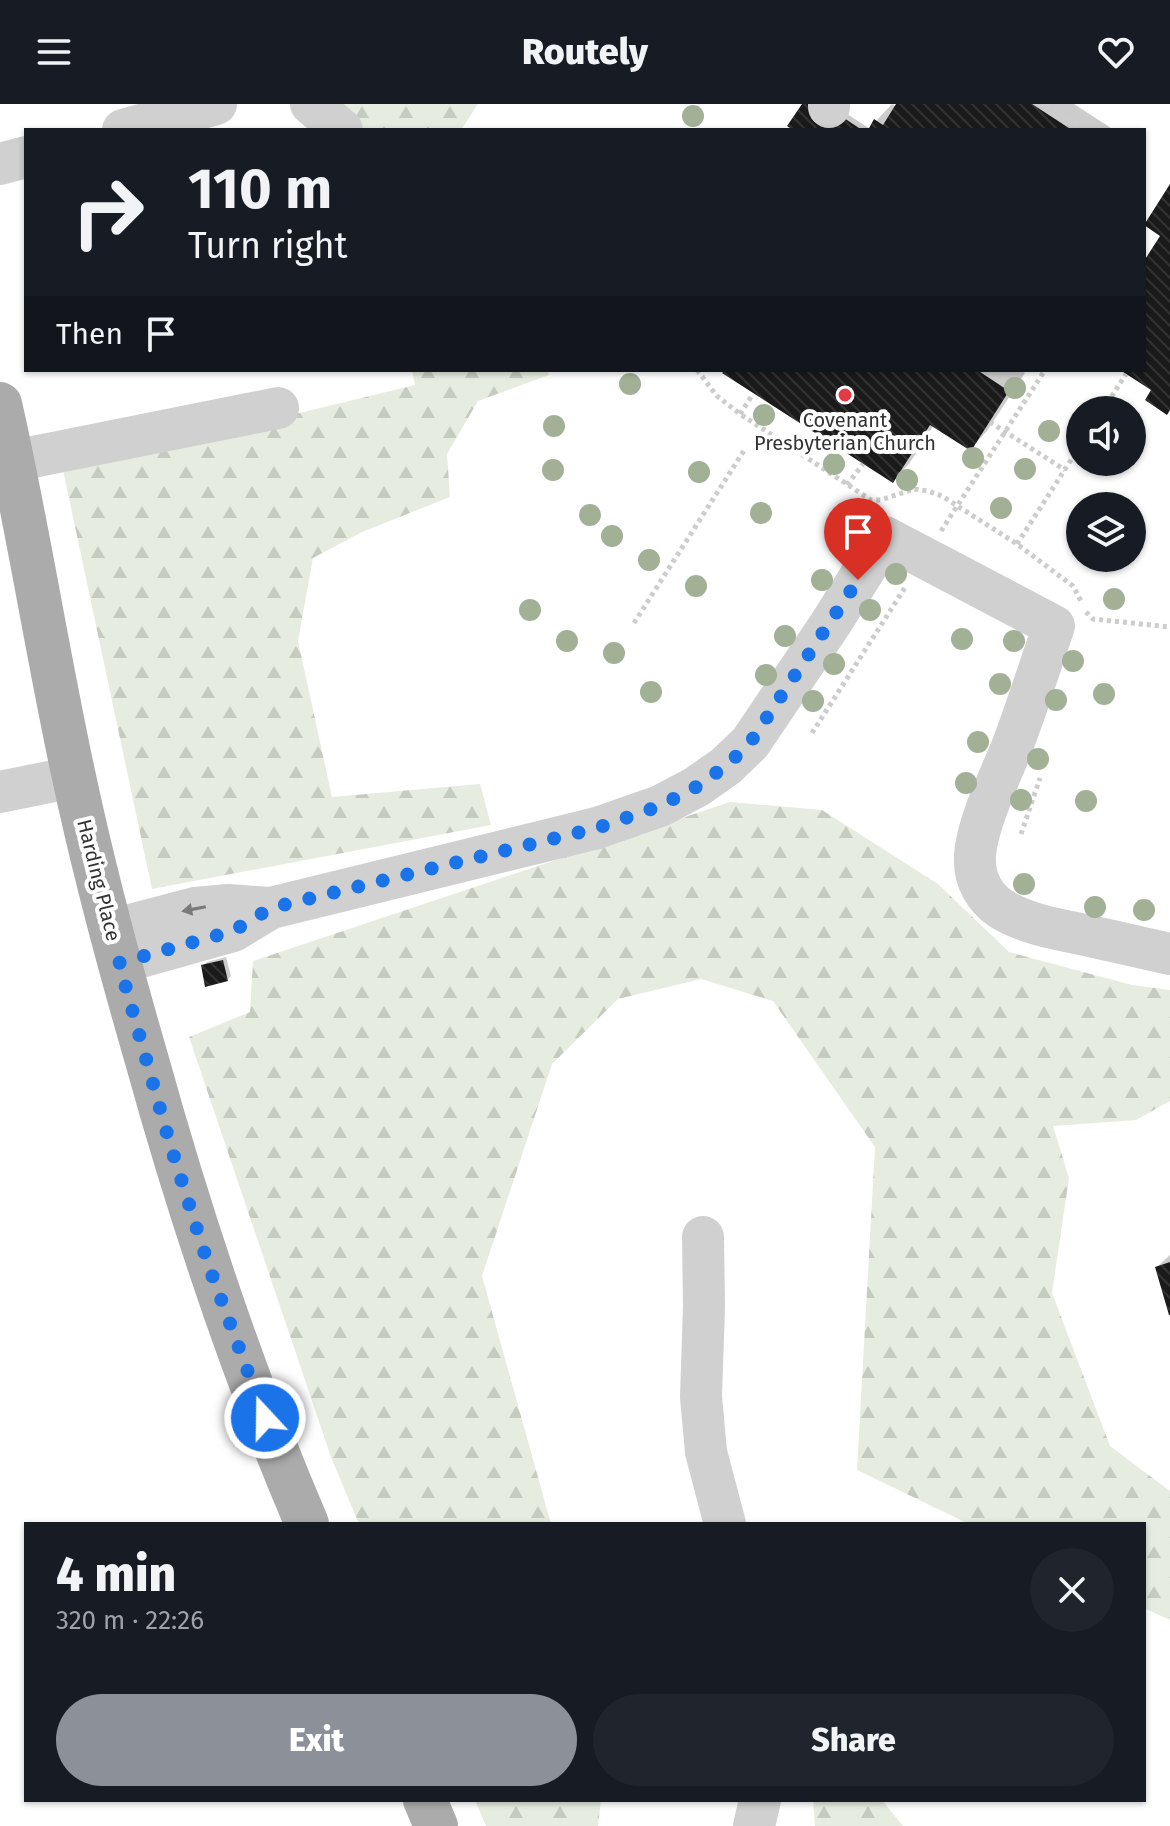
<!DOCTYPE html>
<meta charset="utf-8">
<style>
:root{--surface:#171b24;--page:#20242c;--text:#f1f3f6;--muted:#9ea1a6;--accent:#8c9099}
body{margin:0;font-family:"Fira Sans",sans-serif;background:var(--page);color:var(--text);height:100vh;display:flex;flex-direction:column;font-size:30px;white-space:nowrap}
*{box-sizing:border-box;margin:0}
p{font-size:26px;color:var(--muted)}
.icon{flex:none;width:44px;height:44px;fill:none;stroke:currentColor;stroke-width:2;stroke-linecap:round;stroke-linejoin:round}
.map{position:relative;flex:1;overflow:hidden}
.drawer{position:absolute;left:24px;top:1418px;width:1122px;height:280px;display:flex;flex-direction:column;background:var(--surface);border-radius:0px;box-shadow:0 2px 6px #0004}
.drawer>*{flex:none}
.top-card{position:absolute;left:24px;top:24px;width:1122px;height:244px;border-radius:0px;box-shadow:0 2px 6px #0004;background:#171b24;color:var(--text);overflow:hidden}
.fabs{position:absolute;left:1066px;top:292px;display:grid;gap:16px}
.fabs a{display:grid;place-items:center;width:80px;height:80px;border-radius:50%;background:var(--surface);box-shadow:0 2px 6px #0004;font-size:40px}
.pin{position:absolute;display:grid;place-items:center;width:68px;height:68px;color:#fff;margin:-82px -34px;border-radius:50% 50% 50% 0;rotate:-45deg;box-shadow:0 0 8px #0007}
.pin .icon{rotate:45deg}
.me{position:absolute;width:88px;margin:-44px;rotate:339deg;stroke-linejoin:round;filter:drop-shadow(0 0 6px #0008)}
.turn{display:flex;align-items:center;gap:28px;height:168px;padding:0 32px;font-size:36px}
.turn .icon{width:104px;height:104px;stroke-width:2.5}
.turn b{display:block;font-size:56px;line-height:68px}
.then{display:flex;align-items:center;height:76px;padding:0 32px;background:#0003;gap:16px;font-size:30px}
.round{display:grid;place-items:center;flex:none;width:84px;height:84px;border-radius:42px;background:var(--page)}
.head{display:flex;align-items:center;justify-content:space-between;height:136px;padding:0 32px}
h1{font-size:48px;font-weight:800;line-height:60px}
.cta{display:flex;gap:16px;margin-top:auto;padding:16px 32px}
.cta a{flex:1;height:92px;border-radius:48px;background:var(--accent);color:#fff;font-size:32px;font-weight:800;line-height:92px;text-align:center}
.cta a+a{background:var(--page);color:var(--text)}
header{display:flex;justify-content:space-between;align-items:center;height:104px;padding:0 32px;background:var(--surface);font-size:36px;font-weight:800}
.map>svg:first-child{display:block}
.forest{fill:url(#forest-firs)}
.shadow{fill:#0003}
.building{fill:url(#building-back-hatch)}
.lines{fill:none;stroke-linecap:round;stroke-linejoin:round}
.path{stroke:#cdcdcd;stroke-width:5;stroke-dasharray:4 4;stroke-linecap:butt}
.minor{stroke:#d0d0d0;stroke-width:42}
.major{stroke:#ababab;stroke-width:44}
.tree{fill:#a2b095}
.oneway{fill:#7a7a7a}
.route{stroke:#1a73e8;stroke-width:14;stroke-dasharray:0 25.2}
.poi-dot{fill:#e63946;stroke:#fff;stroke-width:3}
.labels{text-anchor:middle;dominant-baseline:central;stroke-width:8;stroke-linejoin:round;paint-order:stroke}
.poi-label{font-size:20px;fill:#333;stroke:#fff}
.street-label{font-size:20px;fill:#333;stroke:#fff}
</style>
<header><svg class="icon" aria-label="menu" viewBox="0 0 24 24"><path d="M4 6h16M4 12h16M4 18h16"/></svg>Routely<svg class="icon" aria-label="heart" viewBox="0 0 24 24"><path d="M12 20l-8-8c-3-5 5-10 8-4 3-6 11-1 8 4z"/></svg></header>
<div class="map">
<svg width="1170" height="1722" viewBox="0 0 1170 1722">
<defs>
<pattern id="forest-firs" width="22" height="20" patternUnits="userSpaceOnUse" patternTransform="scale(2)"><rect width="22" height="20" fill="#e6ecdf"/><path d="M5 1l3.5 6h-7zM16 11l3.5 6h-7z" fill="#c6cbc0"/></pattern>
<pattern id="building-back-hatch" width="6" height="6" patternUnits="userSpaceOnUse" patternTransform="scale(2)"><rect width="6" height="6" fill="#1a1a1a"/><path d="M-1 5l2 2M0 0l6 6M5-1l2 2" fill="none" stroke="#333"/></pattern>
</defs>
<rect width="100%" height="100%" fill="#fff"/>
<path class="forest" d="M338 0H478L461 26H353Z
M412 266H547L549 271 478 297 447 350 450 393 362 428 313 454 298 537 332 693 480 680 491 721 152 785 63 366 415 281Z
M730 698 822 706 938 780 1009 848 1132 881 1170 886V997L1136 1016 1053 1022 1069 1074 1052 1189 1110 1342 1170 1387V1516L1144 1504V1420H969L857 1366 875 1043 773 897 701 875 618 895 552 960 482 1172 551 1420H359L331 1353 189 933 250 908 253 857Z
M475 1696H601L598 1722H486Z
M813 1696H882L903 1722H815Z"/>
<path class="shadow" d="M804 0H832L870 25 876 17 892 0 897 3 899 0H1074L1114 26H796Z
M727 266H1020L1025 269 987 327 971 344 934 321 909 360 892 377Z
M226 853 231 872 227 876 203 862 207 858Z
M1170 1151V1206L1157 1163Z"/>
<path class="building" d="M802 0H823L862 26H793L787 22Z
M896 0H1032L1072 26H868L874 15 883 21Z
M1170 80V306L1167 311 1145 296 1151 286 1120 266H1144V157L1160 132 1144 121Z
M725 266H977L1009 287 971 347 930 321 893 379 722 269Z
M223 856 228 877 205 883 201 861Z
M1170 1158V1211H1169L1155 1163Z"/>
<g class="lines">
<path class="path" d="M1047 0 1087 26
M697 266 717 292 740 310 871 396H881L914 385 928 387 942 392 1017 440 1073 482 1082 499
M1103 306 1126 270
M740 310 753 290
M990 318 1065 366
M847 381 863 360
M941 427 1045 266
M1017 440 1080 342
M1086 508 1093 515 1170 523
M634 519 745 345
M812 629 906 482
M1021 730 1040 674"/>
<path class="minor" d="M311 0 342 26
M829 3V0
M123 26 216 0
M0 60 26 53
M13 357 278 304
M0 688 74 673
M111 826 195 804 229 801 270 804
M119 859 233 827 271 804 597 724 660 702 696 683 726 662 750 639 831 519 885 433 1054 522C1040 562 1027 603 1012 643 1000 672 973 729 975 758 975 776 985 794 1000 804 1023 819 1055 825 1081 830 1111 837 1140 843 1170 850
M703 1133 704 1202 701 1293 706 1348 725 1420
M754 1722 760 1696"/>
<path class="major" d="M0 300C28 423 47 549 74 673 94 767 119 860 146 953 190 1112 242 1268 307 1420
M425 1696 436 1722"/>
</g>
<g class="tree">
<circle cx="693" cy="12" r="11"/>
<circle cx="630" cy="280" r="11"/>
<circle cx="1015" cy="284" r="11"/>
<circle cx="764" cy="311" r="11"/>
<circle cx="554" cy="322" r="11"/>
<circle cx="1049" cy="327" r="11"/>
<circle cx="973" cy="354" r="11"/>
<circle cx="834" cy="360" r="11"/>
<circle cx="1025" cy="365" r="11"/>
<circle cx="553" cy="366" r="11"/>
<circle cx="699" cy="368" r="11"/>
<circle cx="907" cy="376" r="11"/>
<circle cx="1001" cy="404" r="11"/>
<circle cx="761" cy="409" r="11"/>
<circle cx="590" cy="411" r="11"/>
<circle cx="612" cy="432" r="11"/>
<circle cx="844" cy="439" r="11"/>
<circle cx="649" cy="456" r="11"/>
<circle cx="896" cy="470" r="11"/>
<circle cx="822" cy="476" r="11"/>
<circle cx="696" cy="482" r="11"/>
<circle cx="1114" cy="495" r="11"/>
<circle cx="530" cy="506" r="11"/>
<circle cx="870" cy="506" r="11"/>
<circle cx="785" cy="532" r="11"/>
<circle cx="962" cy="535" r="11"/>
<circle cx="567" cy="537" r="11"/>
<circle cx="1014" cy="537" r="11"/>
<circle cx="614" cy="549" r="11"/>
<circle cx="1073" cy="557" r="11"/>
<circle cx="834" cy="560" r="11"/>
<circle cx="766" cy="571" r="11"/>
<circle cx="1000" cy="580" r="11"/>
<circle cx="651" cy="588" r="11"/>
<circle cx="1104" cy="590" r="11"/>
<circle cx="1056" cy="596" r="11"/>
<circle cx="813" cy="597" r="11"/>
<circle cx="978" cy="638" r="11"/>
<circle cx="1038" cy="655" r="11"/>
<circle cx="966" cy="679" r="11"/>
<circle cx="1021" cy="696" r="11"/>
<circle cx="1086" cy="697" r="11"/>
<circle cx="1024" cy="780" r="11"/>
<circle cx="1095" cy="803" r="11"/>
<circle cx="1144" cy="806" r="11"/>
</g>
<defs><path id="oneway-solid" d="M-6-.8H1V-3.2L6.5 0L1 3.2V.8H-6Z" transform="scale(2)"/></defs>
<use class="oneway" href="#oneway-solid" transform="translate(194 805) rotate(169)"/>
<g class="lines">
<path class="route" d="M265 1314 208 1160 170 1040 119 859 233 827 271 804 597 724 660 702 696 683 726 662 750 639 858 476"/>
</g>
<circle class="poi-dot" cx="845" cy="291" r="8"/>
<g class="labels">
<g class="poi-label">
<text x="845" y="316">Covenant<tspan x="845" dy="23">Presbyterian Church</tspan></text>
</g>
<g class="street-label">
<text transform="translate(99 776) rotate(76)">Harding Place</text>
</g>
</g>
</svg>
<div class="fabs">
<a><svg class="icon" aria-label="sound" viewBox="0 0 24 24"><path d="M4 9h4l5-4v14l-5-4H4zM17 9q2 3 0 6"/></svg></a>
<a><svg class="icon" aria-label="layers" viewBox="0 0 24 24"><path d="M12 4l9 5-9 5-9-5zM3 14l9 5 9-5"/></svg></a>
</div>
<div class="pin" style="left:858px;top:476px;background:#d93025"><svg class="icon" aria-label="arrive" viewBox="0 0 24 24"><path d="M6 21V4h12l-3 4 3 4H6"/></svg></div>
<svg class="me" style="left:265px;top:1314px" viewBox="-20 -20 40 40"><circle r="17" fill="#1a73e8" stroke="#fff" stroke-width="3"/><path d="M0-11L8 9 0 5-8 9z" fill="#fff"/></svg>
<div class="top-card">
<div class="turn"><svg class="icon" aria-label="right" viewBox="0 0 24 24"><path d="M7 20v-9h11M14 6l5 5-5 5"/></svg><div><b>110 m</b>Turn right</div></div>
<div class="then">Then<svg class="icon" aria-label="arrive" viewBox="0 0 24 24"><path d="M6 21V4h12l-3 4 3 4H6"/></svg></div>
</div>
<section class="drawer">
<div class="head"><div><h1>4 min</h1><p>320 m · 22:26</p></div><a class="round"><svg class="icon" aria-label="close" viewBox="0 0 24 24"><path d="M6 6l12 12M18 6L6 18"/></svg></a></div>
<div class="cta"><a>Exit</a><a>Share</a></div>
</section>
</div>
